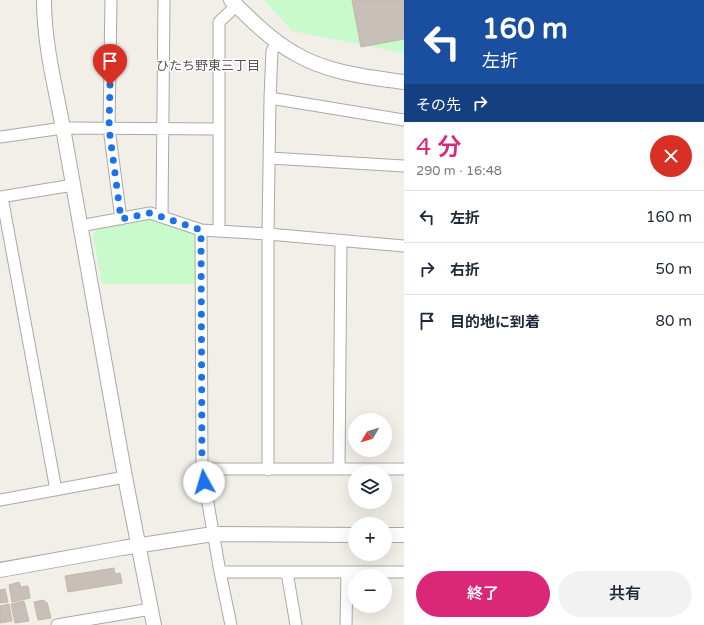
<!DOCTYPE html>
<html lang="ja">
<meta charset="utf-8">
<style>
:root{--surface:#fff;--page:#f2f2f3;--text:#1f2937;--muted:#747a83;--line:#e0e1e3;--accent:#db2777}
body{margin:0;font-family:"Varela Round","Noto Sans JP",sans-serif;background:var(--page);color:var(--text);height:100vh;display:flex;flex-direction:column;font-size:15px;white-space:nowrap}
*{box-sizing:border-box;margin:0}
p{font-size:13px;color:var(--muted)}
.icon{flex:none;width:22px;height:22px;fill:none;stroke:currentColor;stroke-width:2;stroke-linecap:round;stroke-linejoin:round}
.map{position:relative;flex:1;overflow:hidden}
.panel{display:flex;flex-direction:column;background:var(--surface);width:300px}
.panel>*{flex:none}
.guide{background:#1a4fa0;color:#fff;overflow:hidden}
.needle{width:26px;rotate:232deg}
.buttons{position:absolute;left:348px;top:413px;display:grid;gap:8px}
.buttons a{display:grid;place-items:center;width:44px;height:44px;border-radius:50%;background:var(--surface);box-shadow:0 4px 16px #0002;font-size:20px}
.pin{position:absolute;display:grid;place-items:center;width:34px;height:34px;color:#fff;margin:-41px -17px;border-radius:50% 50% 50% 0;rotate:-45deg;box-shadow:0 0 4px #0007}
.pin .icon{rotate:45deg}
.me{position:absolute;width:44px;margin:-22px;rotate:354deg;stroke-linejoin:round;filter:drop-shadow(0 0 3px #0008)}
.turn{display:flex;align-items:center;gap:14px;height:84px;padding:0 12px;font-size:18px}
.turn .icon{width:52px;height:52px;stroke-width:2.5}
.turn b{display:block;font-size:28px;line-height:34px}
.then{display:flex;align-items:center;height:38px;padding:0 12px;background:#0003;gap:8px;font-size:15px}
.round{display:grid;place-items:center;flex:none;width:42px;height:42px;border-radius:21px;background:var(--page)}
.overview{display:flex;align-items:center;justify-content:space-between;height:68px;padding:0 12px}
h1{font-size:24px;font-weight:600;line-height:30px;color:var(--accent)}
.cta{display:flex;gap:8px;margin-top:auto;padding:8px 12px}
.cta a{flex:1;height:46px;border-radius:24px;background:var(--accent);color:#fff;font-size:16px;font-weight:600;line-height:46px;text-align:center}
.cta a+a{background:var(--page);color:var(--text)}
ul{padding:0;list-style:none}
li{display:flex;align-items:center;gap:12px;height:52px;padding:0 12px;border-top:1px solid var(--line)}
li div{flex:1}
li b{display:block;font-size:15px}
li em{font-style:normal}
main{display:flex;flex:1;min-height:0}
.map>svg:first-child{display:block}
.park{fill:#c8facc}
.building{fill:#c7bfb8;stroke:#c4b6ab}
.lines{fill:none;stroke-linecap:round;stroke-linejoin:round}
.minor-casing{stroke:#a9a9a9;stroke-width:13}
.tertiary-casing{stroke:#a9a9a9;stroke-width:16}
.minor{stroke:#fff;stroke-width:11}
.tertiary{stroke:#fff;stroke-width:14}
.route{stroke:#1a73e8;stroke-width:7;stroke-dasharray:0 12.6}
.labels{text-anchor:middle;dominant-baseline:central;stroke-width:3;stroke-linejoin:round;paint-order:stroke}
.neighbourhood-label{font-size:13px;fill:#555;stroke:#fff}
</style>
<main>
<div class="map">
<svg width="404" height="625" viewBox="0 0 404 625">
<rect width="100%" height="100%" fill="#f2efe9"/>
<path class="park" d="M264 0H404V53L292 31Z
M148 219 198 234 197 284H102L93 236 97 229Z"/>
<path class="building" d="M352 0H404V39L361 47Z
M114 568 115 574 120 573 122 583 68 592 65 576Z
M19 582 21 587 28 586 30 598 12 602 9 585Z
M5 589 8 602 0 603V590Z
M44 600 45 603 47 602 51 618 38 620 34 602Z
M24 601 29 621 15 623 11 604Z
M9 604 12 621 0 623V606Z"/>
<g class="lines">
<defs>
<path id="minor" d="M111 0 109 128 121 219
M270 98 404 120
M0 137 63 128 219 129
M270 158 404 166
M0 197 73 185
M2 197 56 490
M162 217 164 0
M80 226 150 213 201 230 268 234 404 246
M201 230 202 469 220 572 231 625
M219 231V22L237 5
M202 469H404
M339 469 341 241
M268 470V234L270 98 272 51 277 42
M0 500 125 477
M220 572H404
M287 572 296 625
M57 625 151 609
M346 625 347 572"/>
<path id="tertiary" d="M44 0C44 43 55 86 63 128L125 477 154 625
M231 0C250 19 271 40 294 53 327 73 367 77 404 82
M385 535H404
M0 570 122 548 213 534 355 535"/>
</defs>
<use href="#minor" class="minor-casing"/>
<use href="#tertiary" class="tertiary-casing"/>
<use href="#minor" class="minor"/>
<use href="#tertiary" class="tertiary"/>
</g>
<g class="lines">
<path class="route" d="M110 85 109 128 121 219 150 213 201 230 202 469 204 482"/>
</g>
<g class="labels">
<g class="neighbourhood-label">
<text x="208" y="66">ひたち野東三丁目</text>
</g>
</g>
</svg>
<div class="buttons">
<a><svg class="needle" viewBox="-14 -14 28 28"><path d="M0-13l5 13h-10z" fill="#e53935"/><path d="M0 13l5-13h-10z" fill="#747a83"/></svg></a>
<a><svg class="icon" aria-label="layers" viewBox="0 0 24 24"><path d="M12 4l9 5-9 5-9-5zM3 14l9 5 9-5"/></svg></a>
<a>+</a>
<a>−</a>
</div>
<div class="pin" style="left:110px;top:85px;background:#d93025"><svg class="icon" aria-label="arrive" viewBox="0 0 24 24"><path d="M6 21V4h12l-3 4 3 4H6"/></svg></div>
<svg class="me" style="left:204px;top:482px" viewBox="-20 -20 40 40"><circle r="19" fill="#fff"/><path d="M0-13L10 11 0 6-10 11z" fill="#1a73e8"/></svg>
</div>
<section class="panel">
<div class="guide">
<div class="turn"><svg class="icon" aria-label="left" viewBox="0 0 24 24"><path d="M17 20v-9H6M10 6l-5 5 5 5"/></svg><div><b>160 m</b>左折</div></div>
<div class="then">その先<svg class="icon" aria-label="right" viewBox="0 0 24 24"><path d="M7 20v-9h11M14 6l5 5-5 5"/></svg></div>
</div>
<div class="overview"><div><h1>4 分</h1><p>290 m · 16:48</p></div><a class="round" style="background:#d93025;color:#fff"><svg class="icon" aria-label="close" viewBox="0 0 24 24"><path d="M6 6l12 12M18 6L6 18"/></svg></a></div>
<ul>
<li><svg class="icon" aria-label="left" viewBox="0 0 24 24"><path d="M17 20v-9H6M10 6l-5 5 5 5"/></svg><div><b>左折</b></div><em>160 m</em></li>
<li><svg class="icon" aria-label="right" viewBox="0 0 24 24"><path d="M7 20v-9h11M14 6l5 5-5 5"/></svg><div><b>右折</b></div><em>50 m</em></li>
<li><svg class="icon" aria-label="arrive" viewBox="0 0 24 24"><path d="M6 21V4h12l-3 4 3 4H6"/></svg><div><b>目的地に到着</b></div><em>80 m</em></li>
</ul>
<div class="cta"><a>終了</a><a>共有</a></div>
</section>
</main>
